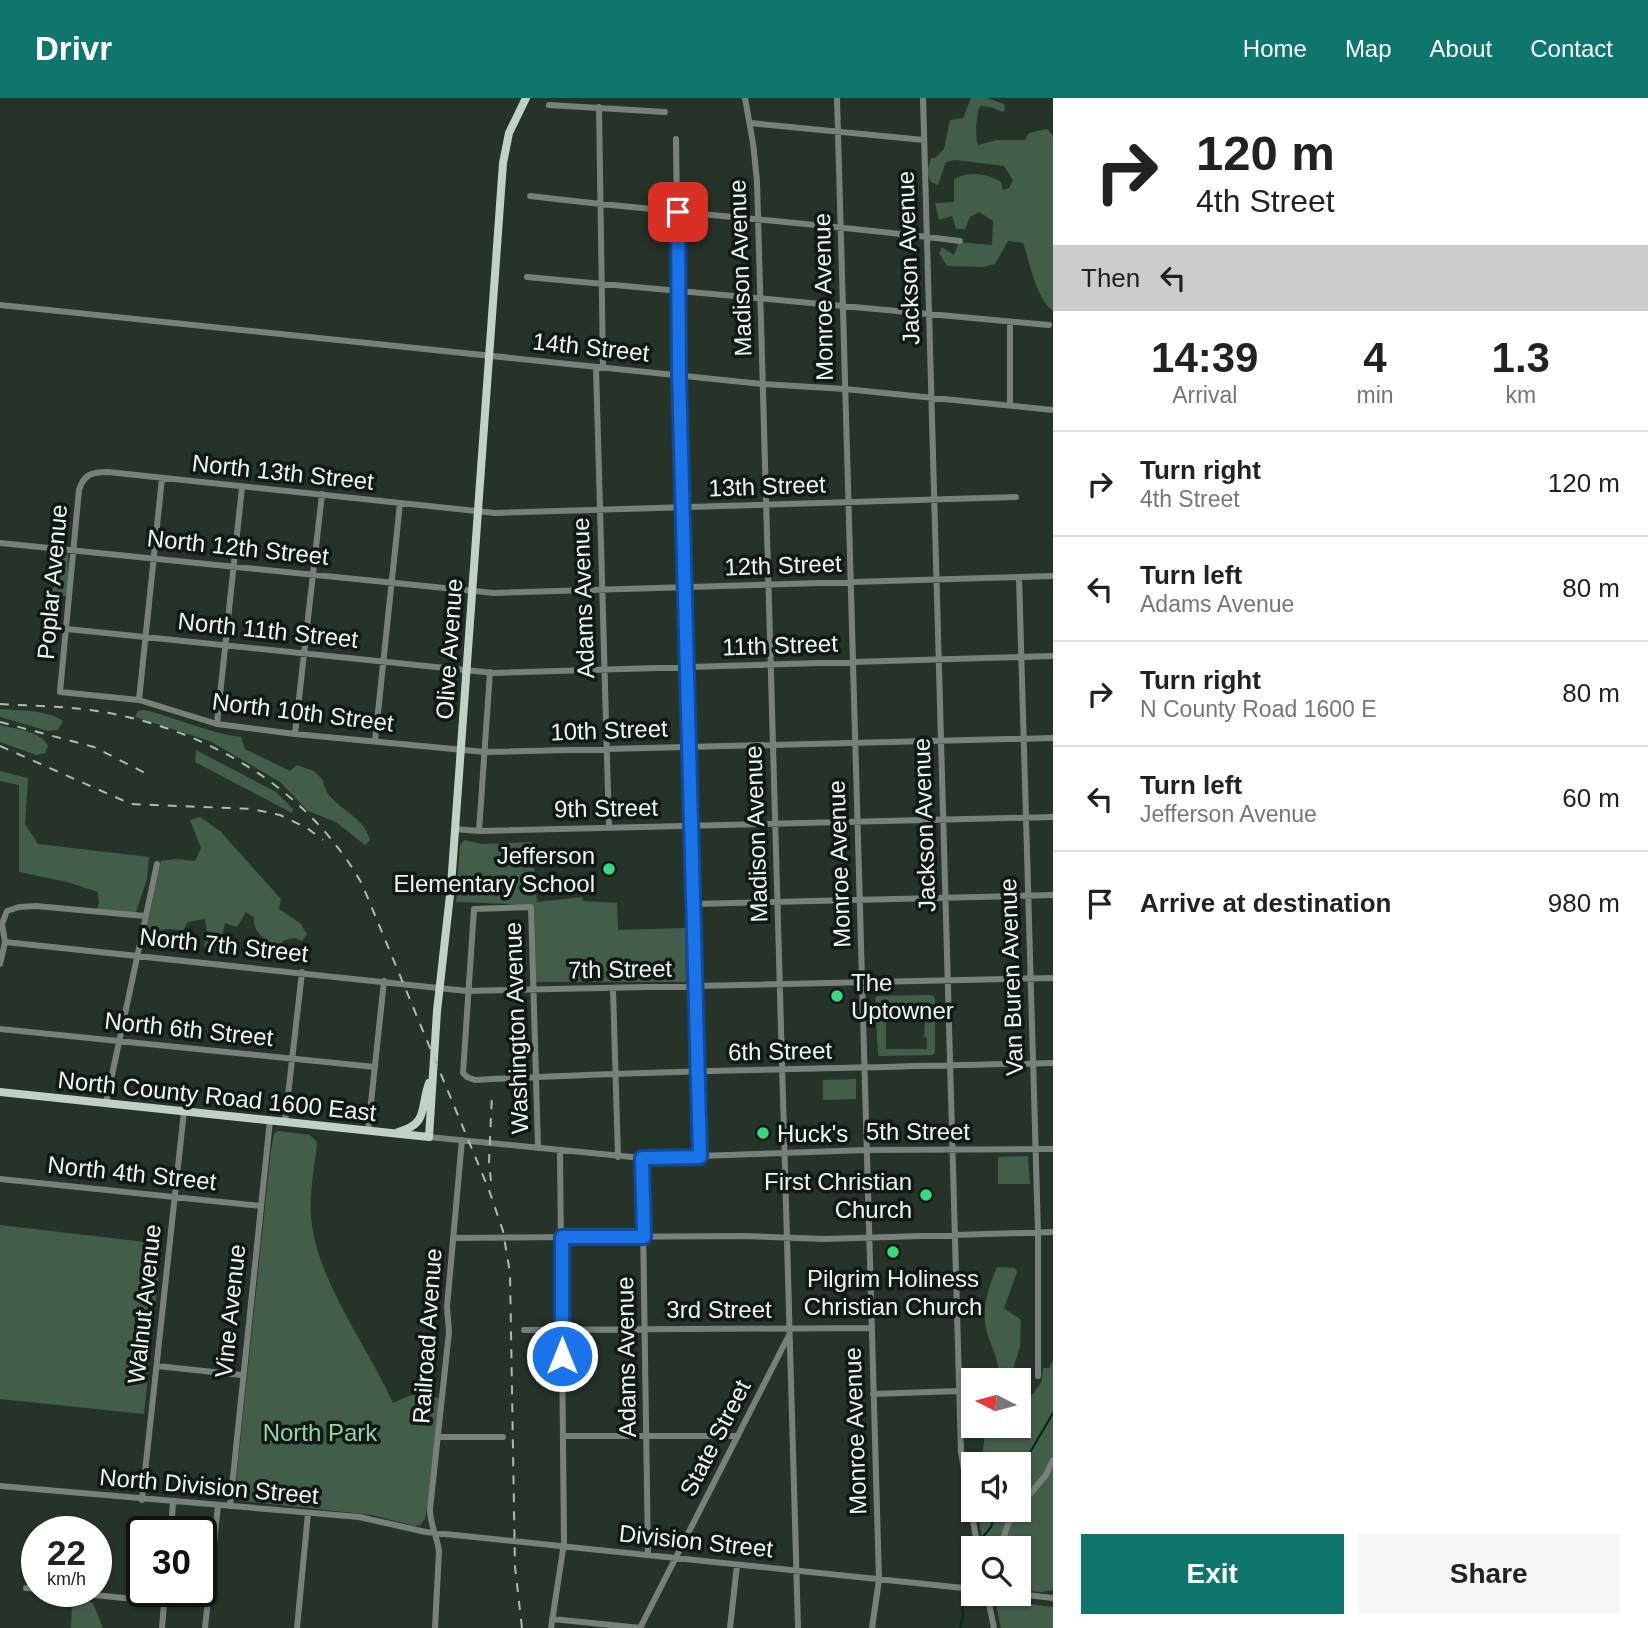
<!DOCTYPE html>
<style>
:root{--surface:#fff;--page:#f6f6f6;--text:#222;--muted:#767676;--line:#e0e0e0;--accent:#0f766e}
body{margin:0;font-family:Helvetica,sans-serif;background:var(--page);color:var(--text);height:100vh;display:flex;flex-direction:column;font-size:26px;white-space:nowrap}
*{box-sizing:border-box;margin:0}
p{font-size:23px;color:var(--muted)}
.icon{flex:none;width:38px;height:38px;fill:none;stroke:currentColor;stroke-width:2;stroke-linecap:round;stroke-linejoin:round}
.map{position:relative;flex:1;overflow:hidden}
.details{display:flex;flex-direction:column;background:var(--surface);width:595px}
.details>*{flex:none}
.top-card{background:#fff;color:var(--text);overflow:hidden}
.needle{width:46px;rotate:276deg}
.fabs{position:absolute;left:961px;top:1270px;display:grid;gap:14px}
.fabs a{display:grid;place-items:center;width:70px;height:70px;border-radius:0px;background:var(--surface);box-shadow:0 2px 5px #0004;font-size:35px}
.speed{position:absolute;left:21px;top:1418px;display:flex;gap:14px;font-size:35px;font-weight:700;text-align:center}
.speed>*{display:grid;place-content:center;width:91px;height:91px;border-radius:50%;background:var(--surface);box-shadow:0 2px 5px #0004;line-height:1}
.speed small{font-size:18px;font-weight:400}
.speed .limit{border:4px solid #111;border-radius:10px;background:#fff;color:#111}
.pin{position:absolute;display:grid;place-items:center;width:60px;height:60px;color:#fff;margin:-30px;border-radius:14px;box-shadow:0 4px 10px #0006}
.me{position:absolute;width:77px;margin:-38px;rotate:0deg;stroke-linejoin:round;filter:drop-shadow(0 0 5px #0008)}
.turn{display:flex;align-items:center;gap:24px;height:147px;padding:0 28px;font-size:32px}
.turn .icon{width:91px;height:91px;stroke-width:2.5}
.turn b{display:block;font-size:49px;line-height:60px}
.then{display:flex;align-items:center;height:66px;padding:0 28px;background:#0003;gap:14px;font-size:26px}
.eta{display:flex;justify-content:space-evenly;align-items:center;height:119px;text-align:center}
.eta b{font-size:42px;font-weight:600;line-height:49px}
.button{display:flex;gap:14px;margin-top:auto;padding:14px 28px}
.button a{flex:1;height:80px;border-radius:0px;background:var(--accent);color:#fff;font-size:28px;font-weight:600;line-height:80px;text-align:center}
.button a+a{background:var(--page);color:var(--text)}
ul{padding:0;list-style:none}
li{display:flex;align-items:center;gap:21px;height:105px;padding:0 28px;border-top:2px solid var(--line)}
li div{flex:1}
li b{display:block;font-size:26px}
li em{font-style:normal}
header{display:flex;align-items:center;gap:42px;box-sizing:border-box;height:98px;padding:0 35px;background:var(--accent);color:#fff}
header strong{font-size:33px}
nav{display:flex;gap:38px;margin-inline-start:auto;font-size:24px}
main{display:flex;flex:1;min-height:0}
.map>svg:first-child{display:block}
.green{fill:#435d4b;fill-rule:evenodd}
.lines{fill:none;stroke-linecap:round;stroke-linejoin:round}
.stream{stroke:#022712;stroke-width:2}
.minor{stroke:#78807a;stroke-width:6}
.major{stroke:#c2d1c6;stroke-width:8}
.rail{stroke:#afbab2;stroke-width:2;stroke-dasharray:9 9;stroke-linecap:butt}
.route-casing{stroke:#114b97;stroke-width:18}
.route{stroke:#1a73e8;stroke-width:12}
.poi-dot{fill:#38d880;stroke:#121914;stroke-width:2.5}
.labels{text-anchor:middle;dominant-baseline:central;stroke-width:7;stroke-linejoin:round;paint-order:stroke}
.street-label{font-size:24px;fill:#ecf6ef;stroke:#121914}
.poi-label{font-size:24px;fill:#ecf6ef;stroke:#121914;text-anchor:end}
.park-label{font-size:24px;fill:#94d2a7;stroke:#121914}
</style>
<header>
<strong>Drivr</strong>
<nav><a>Home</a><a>Map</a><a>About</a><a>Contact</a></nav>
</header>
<main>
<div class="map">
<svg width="1053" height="1530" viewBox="0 0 1053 1530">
<rect width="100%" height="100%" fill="#253329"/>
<path class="green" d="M971 0H987L1004 6 1005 12 1003 14 990 9 980 8C976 17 975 39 978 47L996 42H1025L1029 35 1047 31 1053 38V213C1036 200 1030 165 1023 145L1008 143 995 166 983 169 947 168 939 155 942 149 954 157 959 144 992 147 993 123 979 114 970 119 965 131H956L952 118 939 122 935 105 954 104V81C969 73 987 75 1001 84L1003 92 1009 90 1013 82 1004 68 955 62 946 64 938 87 931 84 927 74 931 60H935L944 51 950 22 963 20Z
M60 456H68L69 491 66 498 51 499 50 494 58 484 56 462Z
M0 611C21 613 45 611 63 623L58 632 48 633 0 619Z
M145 612C177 620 208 635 241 639L245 651 290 673 297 667 314 673 323 682C325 708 363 714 370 742L365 747 336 724 308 713 280 684 210 643 135 619 138 613Z
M0 627C15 631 41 633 48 648L45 655 36 657 0 644Z
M196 652 276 694 293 711 292 715 195 664Z
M0 673 28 680 25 726 38 746 149 759 147 781 136 814 127 818 96 813 99 805 98 794 67 784 19 774V687L0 683Z
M200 719 220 733 281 801 279 811 300 825 307 836 302 843 295 840 284 842 278 852C267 840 253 837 254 820L246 814 237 829 225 825 221 843 212 854 204 848 207 836 205 821 188 824 183 833C171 830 163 830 152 836L146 832 161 763 176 761 195 763 201 750 190 722Z
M464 742 482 746 532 744 537 804 582 799 583 803 617 805 618 832 685 830 686 884H536L534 807 456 804 460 747Z
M931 897 935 900V954L933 957 878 958 875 901 877 898ZM898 907 926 909 924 939 927 940V951H886V912L897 911Z
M856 981V1001L823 1002V982Z
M278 1033 310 1037 317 1044C315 1068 309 1095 311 1119 317 1184 367 1247 393 1305L411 1297 440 1300 428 1405 425 1421 420 1427 415 1428 372 1417 234 1402 271 1052 274 1036Z
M1028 1058 1030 1086H998V1059Z
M0 1127 162 1146 144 1316 0 1301Z
M997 1169 1015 1170 1017 1174 1004 1210 1021 1222 1020 1249 1009 1283H998C1001 1255 986 1245 985 1223 983 1204 990 1186 997 1169Z
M1053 1262V1492L1041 1494 1019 1492 1018 1451H984L977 1412H1018V1367H981L986 1328H1018L1019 1297H1032L1042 1283 1043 1270H1049Z
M995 1501 1053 1509V1530H1001Z
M84 1502 93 1505 103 1530H71L72 1505Z"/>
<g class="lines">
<path class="stream" d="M1018 1375 1053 1315
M978 1445 991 1429 996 1412
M962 1485 965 1457 974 1449
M960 1530 963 1518 962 1500"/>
<path class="minor" d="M745 0 753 45 757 83 798 1530
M837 0 879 1482 872 1530
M923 0 961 1355 978 1451
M549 7 665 14
M599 9 603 269
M750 25 924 42
M676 41 679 277 700 1059
M530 98C673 115 817 125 960 143
M527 179 1049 227
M0 207 762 286 845 291 1053 312
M596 269 609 730
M1010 307V225
M1016 399 495 415 108 374C92 374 84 376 79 392L60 594 139 602 217 626 295 636 485 654 1053 640
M0 445 494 495 1053 478
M1019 479 1038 1134V1278
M67 531 494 575 1053 558
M139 602 162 380
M217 626 242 389
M295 636 322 396
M375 643 400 405
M455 731 479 733 1053 719
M479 733 490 574
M694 806 1053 797
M5 844 467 893 1053 880
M0 866 5 844 2 826 7 813 19 809 36 808 145 818
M613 890 618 1059
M0 931 375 969
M106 1005 157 766
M285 1024 302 874
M368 1033 384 883
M429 1039 642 1060 866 1052 1053 1051
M538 1050 536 981V979L531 809 474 811 463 975 467 979 475 982C667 972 860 970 1053 965
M642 1060 648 1457
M0 1081 261 1108
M453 1140 744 1138 825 1141 1053 1134
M524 1232 871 1230
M157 1268 242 1277
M873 1296 959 1293
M563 1338H738
M439 1339H503
M0 1388 359 1419 426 1434 973 1491
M142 1402 184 1013
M230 1408 270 1022
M1018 1410 1046 1377 1053 1362
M171 1433 173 1404
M1000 1451 1008 1426 1017 1412
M26 1490 37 1491
M54 1493 164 1504
M987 1496 994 1530
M1018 1496 1053 1500
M552 1521 641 1530
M162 1530 165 1493
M205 1530 218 1408
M297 1530 308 1415
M435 1530 439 1453C437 1438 430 1427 430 1411L449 1234 447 1209 462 1042
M551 1530 564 1445 560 1053
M640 1530 788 1239
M730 1530 737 1467"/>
<path class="major" d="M0 994 429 1039 437 913 451 788 503 65 509 35 526 0
M398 1034C429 1026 420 1009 429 985"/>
<path class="rail" d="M0 606C32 608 65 608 97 613 205 630 307 689 362 786L489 1092 503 1133 510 1175 515 1469 522 1530
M0 624 94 649 149 677
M0 648 131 706 252 711 280 717 307 730 323 742
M491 1083 489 1064 492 996"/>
</g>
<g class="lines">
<defs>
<path id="route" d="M562 1258V1139H644L642 1060 700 1059 679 277 678 114"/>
</defs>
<use href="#route" class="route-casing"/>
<use href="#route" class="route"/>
</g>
<g class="poi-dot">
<circle cx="609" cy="771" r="7"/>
<circle cx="837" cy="898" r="7"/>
<circle cx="763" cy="1035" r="7"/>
<circle cx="926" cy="1097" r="7"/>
<circle cx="893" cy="1154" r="7"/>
</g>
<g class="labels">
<g class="street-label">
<text transform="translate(908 160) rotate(-92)">Jackson Avenue</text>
<text transform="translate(740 170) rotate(-92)">Madison Avenue</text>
<text transform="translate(823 199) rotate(-91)">Monroe Avenue</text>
<text transform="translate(591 249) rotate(6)">14th Street</text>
<text transform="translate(283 374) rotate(6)">North 13th Street</text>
<text transform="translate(767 388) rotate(-2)">13th Street</text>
<text transform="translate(238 449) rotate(6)">North 12th Street</text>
<text transform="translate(783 467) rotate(-2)">12th Street</text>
<text transform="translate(52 484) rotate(-85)">Poplar Avenue</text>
<text transform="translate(583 500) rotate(-92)">Adams Avenue</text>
<text transform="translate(268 532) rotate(6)">North 11th Street</text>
<text transform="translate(780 547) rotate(-2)">11th Street</text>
<text transform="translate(449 551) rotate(-86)">Olive Avenue</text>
<text transform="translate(303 614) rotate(7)">North 10th Street</text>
<text transform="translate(609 632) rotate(-2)">10th Street</text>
<text transform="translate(606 710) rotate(-1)">9th Street</text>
<text transform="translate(924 727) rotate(-92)">Jackson Avenue</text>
<text transform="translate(756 736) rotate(-92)">Madison Avenue</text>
<text transform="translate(839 766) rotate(-92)">Monroe Avenue</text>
<text transform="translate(224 847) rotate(6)">North 7th Street</text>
<text transform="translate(620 871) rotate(-1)">7th Street</text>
<text transform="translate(1011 879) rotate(-92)">Van Buren Avenue</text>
<text transform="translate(516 930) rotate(-92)">Washington Avenue</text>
<text transform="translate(189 931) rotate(6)">North 6th Street</text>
<text transform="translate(780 953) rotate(-1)">6th Street</text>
<text transform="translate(217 998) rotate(6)">North County Road 1600 East</text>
<text x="918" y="1033">5th Street</text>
<text transform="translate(132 1075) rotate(6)">North 4th Street</text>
<text transform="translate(144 1206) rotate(-84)">Walnut Avenue</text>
<text x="719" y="1211">3rd Street</text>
<text transform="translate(230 1213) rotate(-84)">Vine Avenue</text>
<text transform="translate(427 1238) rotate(-86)">Railroad Avenue</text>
<text transform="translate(626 1259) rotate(-91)">Adams Avenue</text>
<text transform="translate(855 1333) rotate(-92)">Monroe Avenue</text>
<text transform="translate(715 1340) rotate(-63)">State Street</text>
<text transform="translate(209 1388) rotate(5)">North Division Street</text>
<text transform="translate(696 1443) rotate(6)">Division Street</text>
</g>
<g class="poi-label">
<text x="595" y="757">Jefferson<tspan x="595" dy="28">Elementary School</tspan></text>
<text x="851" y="884" text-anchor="start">The<tspan x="851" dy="28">Uptowner</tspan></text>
<text x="777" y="1035" text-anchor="start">Huck's</text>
<text x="912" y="1083">First Christian<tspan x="912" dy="28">Church</tspan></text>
<text x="893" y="1180" text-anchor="middle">Pilgrim Holiness<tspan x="893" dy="28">Christian Church</tspan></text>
</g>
<g class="park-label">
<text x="320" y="1334">North Park</text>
</g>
</g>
</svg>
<div class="fabs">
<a><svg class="needle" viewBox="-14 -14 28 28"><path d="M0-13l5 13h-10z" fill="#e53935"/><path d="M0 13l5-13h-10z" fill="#767676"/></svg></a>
<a><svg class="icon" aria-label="sound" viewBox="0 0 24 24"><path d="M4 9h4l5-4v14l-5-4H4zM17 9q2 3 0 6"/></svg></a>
<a><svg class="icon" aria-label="search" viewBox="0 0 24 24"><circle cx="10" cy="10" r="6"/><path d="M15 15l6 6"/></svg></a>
</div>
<div class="speed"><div>22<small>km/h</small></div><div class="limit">30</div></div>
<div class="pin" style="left:678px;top:114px;background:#d93025"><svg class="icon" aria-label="arrive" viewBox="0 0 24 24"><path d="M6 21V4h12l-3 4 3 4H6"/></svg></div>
<svg class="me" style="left:562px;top:1258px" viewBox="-20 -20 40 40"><circle r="17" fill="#1a73e8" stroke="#fff" stroke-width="3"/><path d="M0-11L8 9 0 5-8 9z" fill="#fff"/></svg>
</div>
<section class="details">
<div class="top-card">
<div class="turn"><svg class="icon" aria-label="right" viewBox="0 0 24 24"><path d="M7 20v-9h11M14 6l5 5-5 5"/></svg><div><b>120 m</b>4th Street</div></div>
<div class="then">Then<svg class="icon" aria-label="left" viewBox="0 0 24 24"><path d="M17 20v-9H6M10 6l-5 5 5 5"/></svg></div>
</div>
<div class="eta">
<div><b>14:39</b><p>Arrival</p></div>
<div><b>4</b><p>min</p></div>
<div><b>1.3</b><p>km</p></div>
</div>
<ul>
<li><svg class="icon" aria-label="right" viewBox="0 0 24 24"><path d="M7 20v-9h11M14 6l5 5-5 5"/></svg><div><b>Turn right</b><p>4th Street</p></div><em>120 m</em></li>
<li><svg class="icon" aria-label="left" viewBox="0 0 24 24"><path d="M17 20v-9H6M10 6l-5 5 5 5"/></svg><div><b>Turn left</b><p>Adams Avenue</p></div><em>80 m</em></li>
<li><svg class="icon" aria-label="right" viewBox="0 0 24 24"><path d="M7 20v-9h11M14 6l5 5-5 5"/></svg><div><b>Turn right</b><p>N County Road 1600 E</p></div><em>80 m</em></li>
<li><svg class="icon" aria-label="left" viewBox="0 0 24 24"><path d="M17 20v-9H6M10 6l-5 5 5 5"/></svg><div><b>Turn left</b><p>Jefferson Avenue</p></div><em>60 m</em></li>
<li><svg class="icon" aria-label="arrive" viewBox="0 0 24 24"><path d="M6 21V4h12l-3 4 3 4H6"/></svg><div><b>Arrive at destination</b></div><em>980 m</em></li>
</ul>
<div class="button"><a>Exit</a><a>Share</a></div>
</section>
</main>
